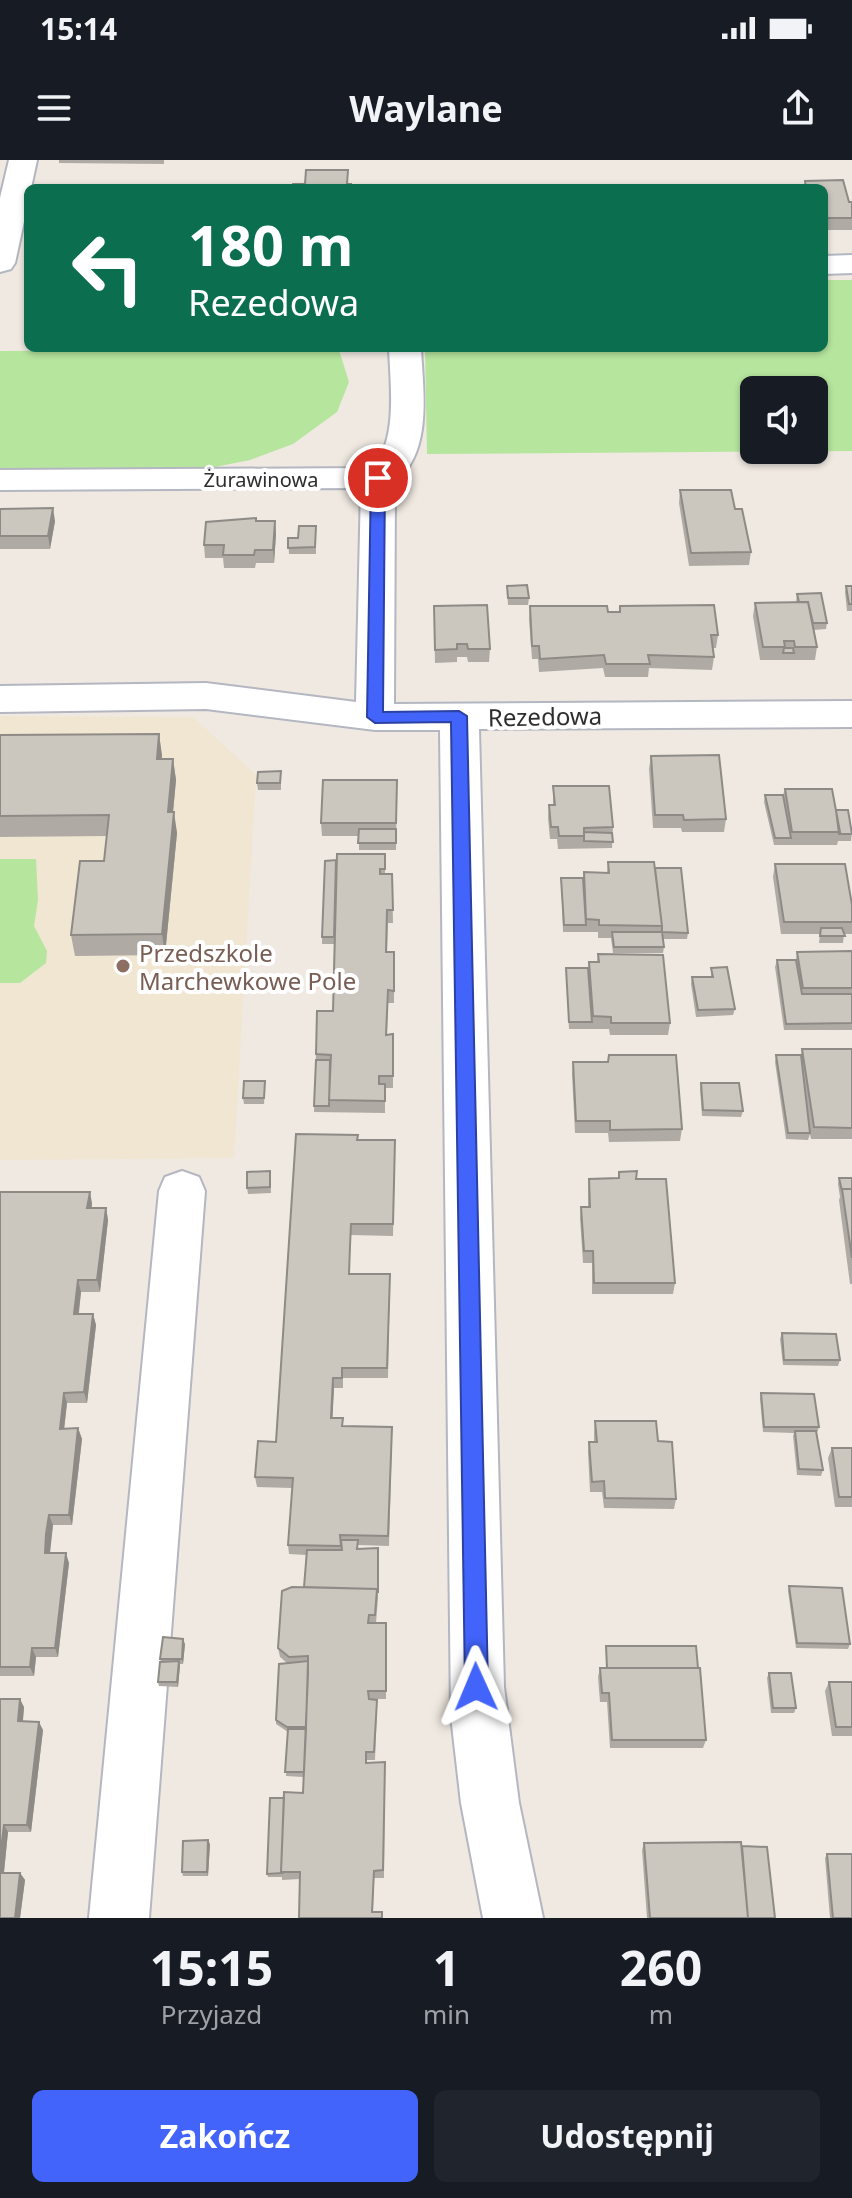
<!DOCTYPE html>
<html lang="pl">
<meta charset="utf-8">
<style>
:root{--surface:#171b24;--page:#20242c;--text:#f1f3f6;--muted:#9ea1a6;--accent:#4264fb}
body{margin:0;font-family:"Noto Sans",sans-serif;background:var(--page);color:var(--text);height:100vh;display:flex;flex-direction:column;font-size:30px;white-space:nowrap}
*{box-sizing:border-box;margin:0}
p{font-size:26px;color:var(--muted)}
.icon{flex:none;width:44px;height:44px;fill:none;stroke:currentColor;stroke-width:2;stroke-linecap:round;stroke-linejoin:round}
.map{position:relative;height:1758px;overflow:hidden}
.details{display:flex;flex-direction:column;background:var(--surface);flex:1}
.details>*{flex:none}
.guide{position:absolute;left:24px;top:24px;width:804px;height:168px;border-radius:12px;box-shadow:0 2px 6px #0004;background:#0b6e4f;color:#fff;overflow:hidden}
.buttons{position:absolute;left:740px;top:216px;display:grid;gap:16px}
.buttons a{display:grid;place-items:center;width:88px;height:88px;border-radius:12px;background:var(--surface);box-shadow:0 2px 6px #0004;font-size:40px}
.pin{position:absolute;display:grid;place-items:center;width:68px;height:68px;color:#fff;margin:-34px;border:4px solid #fff;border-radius:50%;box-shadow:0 2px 8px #0007}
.me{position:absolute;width:88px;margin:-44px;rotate:359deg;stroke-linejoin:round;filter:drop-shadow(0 0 6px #0008)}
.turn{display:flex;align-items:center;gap:28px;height:168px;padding:0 32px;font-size:36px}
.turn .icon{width:104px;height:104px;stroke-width:2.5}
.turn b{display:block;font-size:56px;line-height:68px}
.eta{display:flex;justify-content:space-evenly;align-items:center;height:136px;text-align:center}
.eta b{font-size:48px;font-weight:700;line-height:56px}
.action{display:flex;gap:16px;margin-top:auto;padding:16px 32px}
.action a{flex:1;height:92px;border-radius:12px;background:var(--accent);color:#fff;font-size:32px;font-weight:700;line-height:92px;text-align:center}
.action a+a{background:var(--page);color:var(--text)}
.status{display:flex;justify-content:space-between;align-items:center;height:56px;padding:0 40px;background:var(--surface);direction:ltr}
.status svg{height:22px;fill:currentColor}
header{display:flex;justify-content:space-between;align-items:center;height:104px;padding:0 32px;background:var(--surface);font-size:36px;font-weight:700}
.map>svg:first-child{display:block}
.education{fill:#f0e6d1}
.green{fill:#b6e59e;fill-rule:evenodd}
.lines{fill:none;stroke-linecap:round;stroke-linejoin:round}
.minor-casing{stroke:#b4b7c1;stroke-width:4}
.minor{fill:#fff;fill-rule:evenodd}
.wall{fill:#afaba4}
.shaded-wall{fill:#8e8b86}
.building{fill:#cbc7bf;stroke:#8e8b86;stroke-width:2}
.route{fill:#4264fb;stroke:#2b41a3;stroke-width:2}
.education-dot{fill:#8d6e63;stroke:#fff;stroke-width:3}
.labels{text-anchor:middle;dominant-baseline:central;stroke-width:8;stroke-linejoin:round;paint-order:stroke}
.far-street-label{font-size:20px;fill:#2e2e2e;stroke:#fff}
.street-label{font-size:24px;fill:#2e2e2e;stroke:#fff}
.education-label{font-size:24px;fill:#785e54;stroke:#fff;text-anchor:start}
</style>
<div class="status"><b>15:14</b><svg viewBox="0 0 49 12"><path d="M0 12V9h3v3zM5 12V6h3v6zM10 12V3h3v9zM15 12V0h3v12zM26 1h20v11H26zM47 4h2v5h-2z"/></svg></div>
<header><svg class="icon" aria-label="menu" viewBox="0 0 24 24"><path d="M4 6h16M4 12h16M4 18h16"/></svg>Waylane<svg class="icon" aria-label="share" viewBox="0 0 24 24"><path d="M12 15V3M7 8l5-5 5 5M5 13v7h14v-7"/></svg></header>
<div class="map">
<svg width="852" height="1758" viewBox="0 0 852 1758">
<rect width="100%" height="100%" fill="#efe9e1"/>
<path class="education" d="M0 556 193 557 256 615 234 998 0 1000Z"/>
<path class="green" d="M824 120H852V291L427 294 425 188H656L657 192 824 188ZM754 230H814V290H754Z
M339 190 349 222 337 252 293 284 250 300 210 308H0V191Z
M0 699H36L38 740 34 766 47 791 46 803 20 823H0Z"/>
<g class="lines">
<defs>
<path id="minor" d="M9 0H37L31 28H28V43L15 103 11 109 0 112V38Z
M852 95V113L824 114V96Z
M389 188H421C423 231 433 292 395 322L394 544 852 541V567L479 569 504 1527 519 1643 543 1758H483L461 1643 451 1556 440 570H375L206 549 0 552V526L206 523 356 542 361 328 0 330V310L370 308C399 286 390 221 389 188Z
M182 1011 199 1017 205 1031 149 1758H89L159 1031 165 1017Z"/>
</defs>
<use href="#minor" class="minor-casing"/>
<use href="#minor" class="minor"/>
</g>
<path class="wall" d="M59 0H164V4L59 3Z
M843 20 849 42H852V70H824V28H804L805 21Z
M680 330 735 349 751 392 749 405 689 406 679 343Z
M0 349 55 361 50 389H0Z
M257 361H275L276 374 274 403H256L255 408H224L223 398H205L204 385Z
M316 366V394H289L288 378H298Z
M507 426 529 438 528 445H508Z
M846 426H852V451H847L845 432Z
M797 434 827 463 826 469 814 470 817 487 815 500H760L753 456 755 443 796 442Z
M434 446 490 489 489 502H468L467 497H457V502L435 503Z
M530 446 608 452H619L620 446 718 475 716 488H713L714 497 712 510 649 508 648 517H605L603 508 539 512 538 499H532L529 459Z
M159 574 162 599H173L176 620 173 652 177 673 165 795 75 796 71 775 104 701 107 676 0 677V575Z
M651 596 726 659 724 672H682L681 668H653L649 609Z
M281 611V630H258L257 623Z
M397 620 396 690H359V676H322L321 663Z
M553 626 613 667 612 688 558 689 557 679H550L548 658 549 645H553Z
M785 629 836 650 852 671 851 681H838L837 685H774L764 642 765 635H783Z
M385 694V714H392L393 763H388L387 792 394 804V843H388L387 875 393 874V928H385V953L314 952 316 894 333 851 334 784H322V777L336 700Z
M608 702 655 708 688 773 687 779H663L664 787 663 793H613L611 778H598V772H563L561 718H583L584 712 607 713Z
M775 704 852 745V774H844L843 783H819L820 774H781L773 717Z
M852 791V870H784L775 807 777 800H796L797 792Z
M598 794 670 863 668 875H610L609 869H569L566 808H588L589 802H597Z
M711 808 735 849 733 855 696 857 691 824 692 817H711Z
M802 889H852V979H811L810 974 808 980 786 979 775 902 776 895H801Z
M609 895 682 969 680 981 609 982 608 973H575L572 914 573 902H608Z
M701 923 743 951 741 957 702 956 700 929Z
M265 927 264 944H244L243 938Z
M358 975V980L395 992 393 1076 351 1075 350 1097V1114H390L388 1218H343V1228H334L332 1258 343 1267 392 1278 389 1386 358 1385V1389L378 1388V1438L376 1463H386V1539H370L377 1549 375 1600H366V1603L385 1610 384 1718H374L373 1752 382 1758 300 1719 282 1720V1717H268L267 1714 284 1638 303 1633V1617L286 1616 288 1572 276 1564V1560L287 1503 280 1497 278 1488 304 1427 306 1395 289 1394 288 1385 292 1328 257 1327 255 1317 276 1282Z
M270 1011 271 1033 248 1034 247 1028Z
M619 1012 636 1019 675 1123 673 1134H592V1103H583L580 1058 581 1047H588V1030L589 1019 618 1018Z
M839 1018H852V1124H850L839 1040 840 1037 838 1024Z
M0 1032 92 1043V1048H106L108 1060 100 1132H81L79 1154H93L96 1165 87 1243H67L64 1269 78 1268 82 1279 72 1365H53L50 1384 49 1393 69 1403 58 1497H36L34 1516H0Z
M782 1173 840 1200 838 1206 783 1205 780 1179Z
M761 1233 819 1267 817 1273 823 1310 821 1316 797 1315 793 1276 794 1273 763 1272 760 1239Z
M595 1261 658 1281 676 1339 674 1349 604 1348 602 1332H590L588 1292 589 1282H594V1272Z
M832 1288H852V1347H835L828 1298Z
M789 1426 850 1484 848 1489 796 1488 788 1431Z
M185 1484 183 1504H180L178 1527 159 1526 158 1522 161 1502 160 1499Z
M606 1486 706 1580 703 1588H610L607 1542H600L598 1517 600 1508H606Z
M769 1513 796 1548 794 1553H771L767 1518Z
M829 1522H852V1576H832L825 1531Z
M0 1539 24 1547 23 1561 43 1570 31 1672H8L4 1713H20L25 1720 20 1758H0Z
M644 1683 742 1686 775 1758H647L642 1690Z
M210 1684 208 1716H183L182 1712Z
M827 1694 852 1758H830L825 1698Z"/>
<path class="shaded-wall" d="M53 348 55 361 50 389 48 376Z
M275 361 276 374 274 403 273 390Z
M159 574 162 595 160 620 157 599Z
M173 599 176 620 171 673 168 652Z
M174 652 177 673 165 795 162 774Z
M90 1032 92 1043 90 1060 87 1048Z
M106 1048 108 1060 100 1132 97 1120Z
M78 1120 81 1132 77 1165 74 1154Z
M93 1154 96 1165 87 1243 84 1232Z
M333 1218 334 1228 332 1268 331 1258Z
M64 1233 67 1243 63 1279 60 1269Z
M78 1268 82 1279 72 1365 69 1355Z
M49 1355 53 1365 49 1403 45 1393Z
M66 1393 69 1403 58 1497 55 1488Z
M183 1479 185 1484 183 1504 182 1499Z
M32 1488 36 1497 34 1516 30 1507Z
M179 1501 180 1506 178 1527 177 1522Z
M20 1539 24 1547 22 1570 18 1561Z
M39 1562 43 1570 31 1672 27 1665Z
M4 1665 8 1672 3 1721 0 1716V1697Z
M208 1680 210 1684 208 1716 207 1712Z
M20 1713 25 1720 20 1758H15Z"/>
<path class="building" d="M306 10H348L347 24H351V28H292L293 24H305Z
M843 20 849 42H852V58H824V28H806L805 21Z
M680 330H731L735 349H742L751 392 691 393Z
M53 348 48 376H0V349Z
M256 358V361H275L273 390H255L254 395H223L224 385H204L206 362Z
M299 366H316L315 387 288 388V378H298Z
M527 425 529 438H508L507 426Z
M846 426H852V444H849Z
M821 433 827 463H813L808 442H799L797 434Z
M808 442 817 487H795L794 481H784L785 487H763L755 443Z
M487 445 490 489H468L467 484H457V489L435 490 434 446Z
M714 445 718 475H711L714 497 648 495 650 504H606L604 495 540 499 539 486H532L530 446H607L608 452H620V446Z
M784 488H793L794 493H783Z
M159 574 157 599H173L168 652H174L162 774 71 775 80 701H104L109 655 0 656V575Z
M719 595 726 659 684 660 683 655H655L651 596Z
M281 611 280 623H257L258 612Z
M323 620H397L396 663H321Z
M553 626H609L613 667 584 668V676H559L558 667H551L549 645H555Z
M785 629H832L840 672H792Z
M765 635H783L791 678H775Z
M836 650H848L852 674H839Z
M359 669H396V683H358Z
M584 672 612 673 613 682 584 681Z
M337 694H385V709H380V714H392L393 750H387L386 792H394V831L388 830 386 875 393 874V916H379V924H385V941L329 940 331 895 316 894 317 851H333Z
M336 700 334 777H322L325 701Z
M608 702H654L662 766 599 765V760L586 759 584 712 609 713Z
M775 704H845L852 745V762H784Z
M655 708H681L688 773 662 772V766Z
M561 718H583L586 765H564Z
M821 768H842L845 776H820Z
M612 772H662L664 787H614Z
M852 791V828H803L797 792Z
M598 794 663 795 670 863H611V857L593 856 589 802H599Z
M777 800H796L802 834H852V863L786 864Z
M727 807 735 849 698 850 692 817H713L711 808Z
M566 808H588L592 862H569Z
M802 889H852V968L814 967Z
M609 895H676L682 969 610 970V961H576L573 902H608Z
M776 895H801L810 973H788Z
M316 900H330L329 946H314Z
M244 921H265L264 938H243Z
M701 923H739L743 951 703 950Z
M296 974 358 975 357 980H395L393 1064H351L350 1086 349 1114H390L387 1208H342V1218H333L331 1258H343L342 1266 392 1267 388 1376 340 1375 341 1386 288 1385 293 1318 255 1317 258 1281 276 1282Z
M270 1011V1027L247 1028V1012Z
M637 1011 636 1019H666L675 1123H594L593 1091H584L581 1047H590L589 1019 619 1018V1012Z
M839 1018H852V1029H842V1031Z
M842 1029H852V1098Z
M0 1032H90L87 1048H106L97 1120H78L74 1154H93L84 1232 64 1233 60 1269 78 1268 69 1355H49L46 1374 45 1393H66L55 1488H32L30 1507H0Z
M782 1173 836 1174 840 1200H784Z
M761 1233 814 1234 819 1267H764Z
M595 1261H656L658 1281 672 1282 676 1339 605 1338 604 1321 592 1322 589 1282H597Z
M795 1271H816L823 1310 799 1309Z
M832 1288H852V1337H839Z
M341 1380H358L357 1389 378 1388V1433L377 1429 304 1427 307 1390H342Z
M789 1426 842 1428 850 1484 797 1483Z
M292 1427 377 1429 375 1455H369L368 1463H386V1531H368L369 1539 377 1540 374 1592H366V1603L385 1602 383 1710 374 1711 372 1752H382V1758H299L300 1712H281L284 1632 303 1633 308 1514V1496L289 1497 278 1488 282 1431Z
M163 1477 183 1479 182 1499H160Z
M606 1486H696L698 1508H607Z
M179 1501 177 1522H158L160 1502Z
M308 1501 306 1567H287L276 1560 279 1504Z
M600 1508H700L706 1580H612L609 1533H602Z
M769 1513H791L796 1548H773Z
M829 1522H852V1567H836Z
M0 1539H20L18 1561 39 1562 27 1665H4L0 1697Z
M288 1569H306L304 1612H285Z
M270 1638H284L281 1712 282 1713 267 1714Z
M208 1680 207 1712H182L183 1681Z
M741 1682 748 1758H650L644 1683Z
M742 1686 767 1687 775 1758H748Z
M827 1694H852V1758H833Z
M0 1713H20L15 1758H0Z"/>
<path class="route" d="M378 314 385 318 383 552 459 551 467 556 488 1527 485 1535 476 1538 468 1535 465 1527 451 562 375 563 367 557 371 318Z"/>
<circle class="education-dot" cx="123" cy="806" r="8"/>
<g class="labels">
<g class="far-street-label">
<text x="261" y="319">Żurawinowa</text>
</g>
<g class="street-label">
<text transform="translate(545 556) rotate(-1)">Rezedowa</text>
</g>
<g class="education-label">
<text x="139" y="792">Przedszkole<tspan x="139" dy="28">Marchewkowe Pole</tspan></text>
</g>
</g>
</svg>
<div class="buttons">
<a><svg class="icon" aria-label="sound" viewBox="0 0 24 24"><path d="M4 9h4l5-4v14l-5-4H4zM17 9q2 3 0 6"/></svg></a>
</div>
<div class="pin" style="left:378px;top:318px;background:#d93025"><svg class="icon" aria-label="arrive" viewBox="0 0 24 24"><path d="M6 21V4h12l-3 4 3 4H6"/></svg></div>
<svg class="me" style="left:476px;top:1527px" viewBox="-20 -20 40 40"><path d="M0-17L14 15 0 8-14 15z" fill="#4264fb" stroke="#fff" stroke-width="4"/></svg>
<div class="guide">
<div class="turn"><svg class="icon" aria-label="left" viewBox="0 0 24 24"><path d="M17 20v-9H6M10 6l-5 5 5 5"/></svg><div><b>180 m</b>Rezedowa</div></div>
</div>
</div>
<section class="details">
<div class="eta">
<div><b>15:15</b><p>Przyjazd</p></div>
<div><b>1</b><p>min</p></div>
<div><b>260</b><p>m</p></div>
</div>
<div class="action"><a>Zakończ</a><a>Udostępnij</a></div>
</section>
